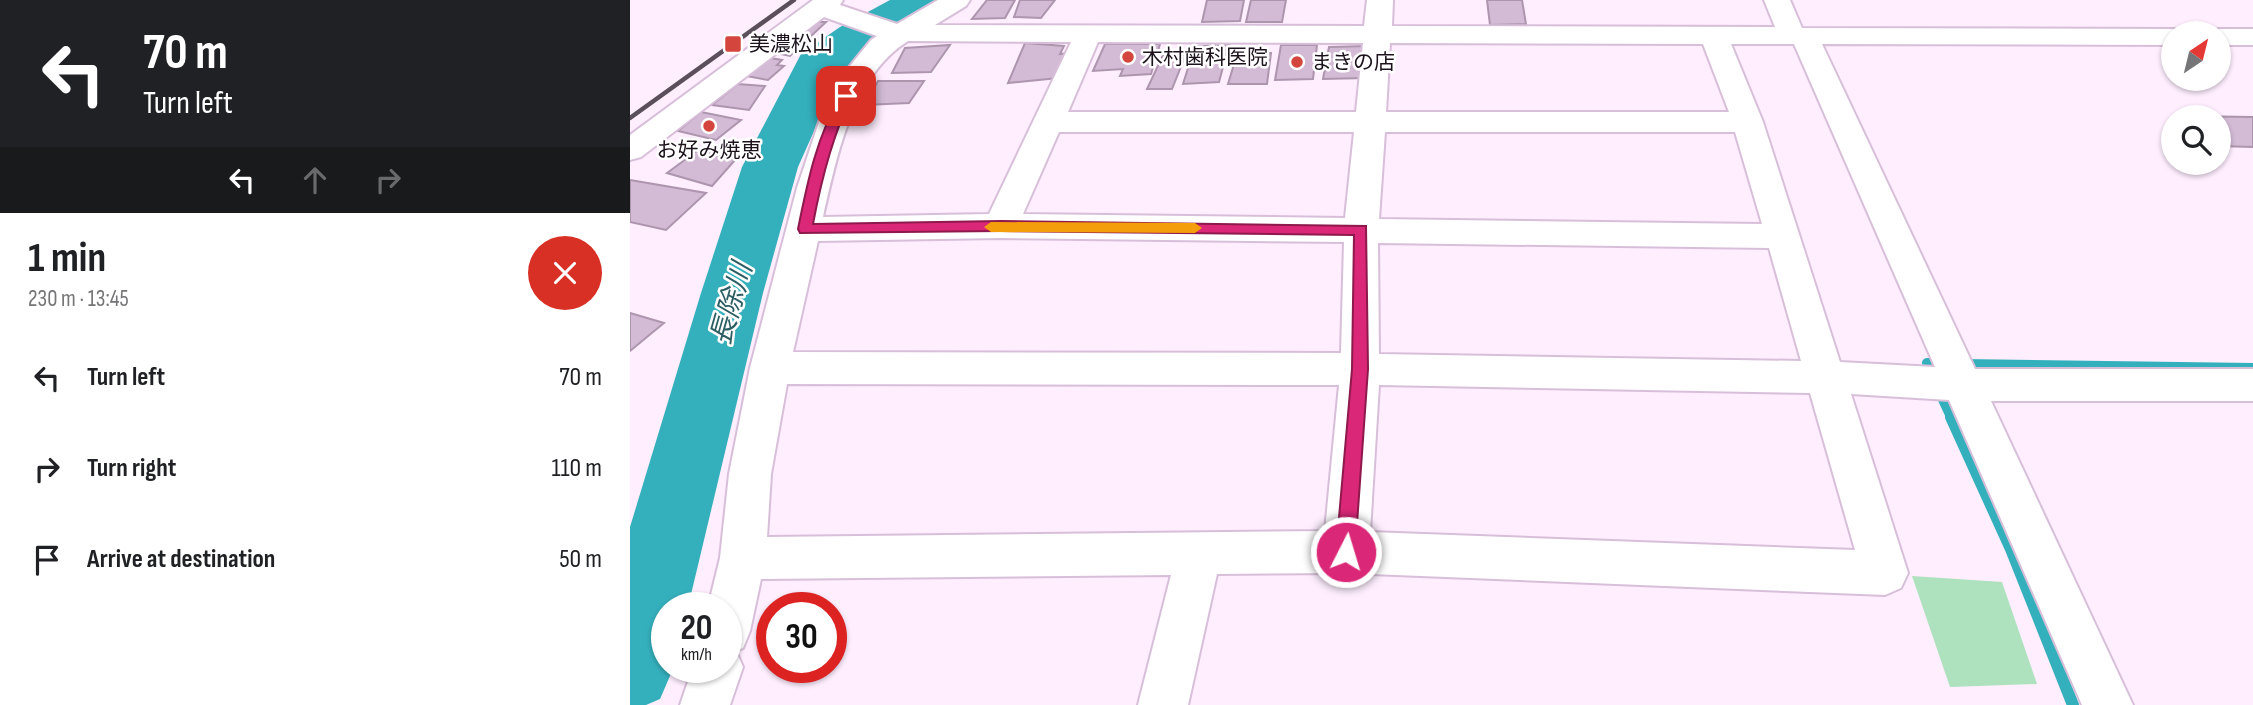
<!DOCTYPE html>
<meta charset="utf-8">
<style>
:root{--surface:#fff;--page:#f2f2f2;--text:#202124;--muted:#757577}
body{margin:0;font-family:"Sofia Sans Condensed","Noto Sans JP",sans-serif;background:var(--page);color:var(--text);height:100vh;display:flex;flex-direction:column;font-size:26px;white-space:nowrap}
*{box-sizing:border-box;margin:0}
p{font-size:23px;color:var(--muted)}
.icon{flex:none;width:38px;height:38px;fill:none;stroke:currentColor;stroke-width:2;stroke-linecap:round;stroke-linejoin:round}
.map{position:relative;flex:1;overflow:hidden}
.drawer{display:flex;flex-direction:column;background:var(--surface);width:630px}
.drawer>*{flex:none}
.hud{background:#202124;color:#fff;overflow:hidden}
.needle{width:46px;rotate:35deg}
.fabs{position:absolute;left:1531px;top:21px;display:grid;gap:14px}
.fabs a{display:grid;place-items:center;width:70px;height:70px;border-radius:50%;background:var(--surface);box-shadow:0 2px 5px #0004;font-size:35px}
.speed{position:absolute;left:21px;top:592px;display:flex;gap:14px;font-size:35px;font-weight:700;text-align:center}
.speed>*{display:grid;place-content:center;width:91px;height:91px;border-radius:50%;background:var(--surface);box-shadow:0 2px 5px #0004;line-height:1}
.speed small{font-size:18px;font-weight:400}
.speed .limit{border:10px solid #d22;background:#fff;color:#111}
.pin{position:absolute;display:grid;place-items:center;width:60px;height:60px;color:#fff;margin:-30px;border-radius:14px;box-shadow:0 4px 10px #0006}
.me{position:absolute;width:77px;margin:-38px;rotate:5deg;stroke-linejoin:round;filter:drop-shadow(0 0 5px #0008)}
.turn{display:flex;align-items:center;gap:24px;height:147px;padding:0 28px;font-size:32px}
.turn .icon{width:91px;height:91px;stroke-width:2.5}
.turn b{display:block;font-size:49px;line-height:60px}
.lanes{display:flex;align-items:center;height:66px;padding:0 28px;background:#0003;justify-content:center;gap:35px;direction:ltr}
.lanes .off{opacity:.35}
.round{display:grid;place-items:center;flex:none;width:74px;height:74px;border-radius:37px;background:var(--page)}
.headline{display:flex;align-items:center;justify-content:space-between;height:119px;padding:0 28px}
h1{font-size:42px;font-weight:700;line-height:52px}
ul{padding:0;list-style:none}
li{display:flex;align-items:center;gap:21px;height:91px;padding:0 28px}
li div{flex:1}
li b{display:block;font-size:26px}
li em{font-style:normal}
main{display:flex;flex:1;min-height:0}
.map>svg:first-child{display:block}
.green{fill:#aee2be}
.lines{fill:none;stroke-linecap:round;stroke-linejoin:round}
.stream-far1{stroke:#34b0bc;stroke-width:10}
.stream{stroke:#34b0bc;stroke-width:12}
.river{fill:#34b0bc;fill-rule:evenodd}
.building{fill:#d3bbd5;stroke:#ad95ae;stroke-width:2}
.minor-casing{stroke:#d8bfd9;stroke-width:4}
.minor{fill:#fff;fill-rule:evenodd}
.rail{stroke:#5a4f5a;stroke-width:4.5}
.route{fill:#db2777;stroke:#8e194d;stroke-width:2}
.slow{fill:#f59e0b}
.poi-dot{fill:#d4463d;stroke:#fff;stroke-width:2.5}
.labels{text-anchor:middle;dominant-baseline:central;stroke-width:5;stroke-linejoin:round;paint-order:stroke}
.far-poi-label{font-size:21px;fill:#1b121b;stroke:#fff;text-anchor:start}
.water-label{font-size:28px;font-style:italic;fill:#2c5e63;stroke:#fff}
</style>
<main>
<section class="drawer">
<div class="hud">
<div class="turn"><svg class="icon" aria-label="left" viewBox="0 0 24 24"><path d="M17 20v-9H6M10 6l-5 5 5 5"/></svg><div><b>70 m</b>Turn left</div></div>
<div class="lanes"><svg class="icon" aria-label="left" viewBox="0 0 24 24"><path d="M17 20v-9H6M10 6l-5 5 5 5"/></svg><svg class="icon off" aria-label="ahead" viewBox="0 0 24 24"><path d="M12 20V5M6 11l6-6 6 6"/></svg><svg class="icon off" aria-label="right" viewBox="0 0 24 24"><path d="M7 20v-9h11M14 6l5 5-5 5"/></svg></div>
</div>
<div class="headline"><div><h1>1 min</h1><p>230 m · 13:45</p></div><a class="round" style="background:#d93025;color:#fff"><svg class="icon" aria-label="close" viewBox="0 0 24 24"><path d="M6 6l12 12M18 6L6 18"/></svg></a></div>
<ul>
<li><svg class="icon" aria-label="left" viewBox="0 0 24 24"><path d="M17 20v-9H6M10 6l-5 5 5 5"/></svg><div><b>Turn left</b></div><em>70 m</em></li>
<li><svg class="icon" aria-label="right" viewBox="0 0 24 24"><path d="M7 20v-9h11M14 6l5 5-5 5"/></svg><div><b>Turn right</b></div><em>110 m</em></li>
<li><svg class="icon" aria-label="arrive" viewBox="0 0 24 24"><path d="M6 21V4h12l-3 4 3 4H6"/></svg><div><b>Arrive at destination</b></div><em>50 m</em></li>
</ul>
</section>
<div class="map">
<svg width="1623" height="705" viewBox="0 0 1623 705">
<rect width="100%" height="100%" fill="#feeefe"/>
<path class="green" d="M1282 576 1372 582 1407 684 1320 687Z"/>
<g class="lines">
<path class="stream-far1" d="M1332 364 1623 368
M1299 369 1297 363H1302
M1308 389 1322 419"/>
<path class="stream" d="M1321 417 1381 549 1443 705"/>
<path class="river" d="M260 0H317L310 10 244 47 210 73 168 167 133 293 58 607H37V667H43V669L30 699 16 705H0V527L71 293 112 167 171 54 210 27Z"/>
</g>
<path class="building" d="M357 0H385L375 18 342 19Z
M390 0H425L411 18 384 17Z
M577 0H614L610 21 572 22Z
M621 0H656L652 22H616Z
M857 0H892L896 24 860 25Z
M184 22H196L160 56 146 53Z
M395 43 434 46 430 54 439 53 428 78 378 83Z
M475 44H530L521 74 490 76 493 69 463 71Z
M320 45 301 72 262 73 275 48Z
M599 45 589 82 553 84 565 46Z
M651 45H687L683 79 645 80Z
M737 46V78L693 79 699 47Z
M608 51 641 53 637 84H598Z
M556 54 542 89H517L533 55Z
M140 58 152 60 147 65 154 66 138 80 116 76Z
M248 81H294L279 103 235 105Z
M108 84 135 86 119 110 82 105Z
M71 112 111 120 86 140 48 131Z
M1556 116 1623 117V147L1589 146V117Z
M68 150 105 160 82 186 37 173Z
M0 180 76 193 36 230 0 222Z
M0 313 34 323 0 351Z"/>
<g class="lines">
<defs>
<path id="minor" d="M183 0H213L210 5 267 24 308 0H340L336 6 305 25 734 26 737 0H763L762 26 1145 27 1134 0H1160L1172 28 1544 29 1554 31 1555 33H1544V45L1192 44 1345 369H1623V401H1361L1503 705H1452L1319 400 1221 394 1278 573 1271 588 1255 595 716 573 587 574 558 705H508L541 575 131 579 120 631 113 648 106 651 113 667 100 705H50L63 667H96V607H78L90 558 99 474 120 368 167 188 191 116 211 77 241 40 247 36 194 17 11 157 0 160V135ZM278 41 441 42 359 214 193 217C207 156 222 76 278 41ZM468 42 733 43 726 112H438ZM760 43 1073 44 1099 112H756ZM1101 44H1164L1305 367 1210 362 1133 122ZM429 132H724L715 218 393 214ZM755 132H1105L1132 224 749 219ZM371 238 714 242 711 353 163 352 188 241ZM748 243 1139 248 1171 361 749 354ZM157 384 709 385 695 531 137 537 141 474ZM749 385 1180 393 1225 550 740 532Z
M1589 29H1623V45H1589V33H1578Z"/>
</defs>
<use href="#minor" class="minor-casing"/>
<use href="#minor" class="minor"/>
<path class="rail" d="M0 118 164 0"/>
</g>
<path class="route" d="M216 93 222 96C202 136 191 181 183 224L371 221 736 226 738 369 725 552 722 558 716 561 709 558 706 552 722 369 724 235 371 231 170 233 168 229C177 184 187 134 212 94Z"/>
<path class="slow" d="M361 222 565 223 572 228 565 233 361 232 354 227Z"/>
<g class="poi-dot">
<rect x="94" y="35" width="18" height="18" rx="3.5"/>
<circle cx="498" cy="57" r="7"/>
<circle cx="667" cy="62" r="7"/>
<circle cx="79" cy="126" r="7"/>
</g>
<g class="labels">
<g class="far-poi-label">
<text x="119" y="44">美濃松山</text>
<text x="512" y="57">木村歯科医院</text>
<text x="681" y="62">まきの店</text>
<text x="79" y="150" text-anchor="middle">お好み焼恵</text>
</g>
<g class="water-label">
<text transform="translate(102 304) rotate(-74)">長除川</text>
</g>
</g>
</svg>
<div class="fabs">
<a><svg class="needle" viewBox="-14 -14 28 28"><path d="M0-13l5 13h-10z" fill="#e53935"/><path d="M0 13l5-13h-10z" fill="#757577"/></svg></a>
<a><svg class="icon" aria-label="search" viewBox="0 0 24 24"><circle cx="10" cy="10" r="6"/><path d="M15 15l6 6"/></svg></a>
</div>
<div class="speed"><div>20<small>km/h</small></div><div class="limit">30</div></div>
<div class="pin" style="left:216px;top:96px;background:#d93025"><svg class="icon" aria-label="arrive" viewBox="0 0 24 24"><path d="M6 21V4h12l-3 4 3 4H6"/></svg></div>
<svg class="me" style="left:716px;top:552px" viewBox="-20 -20 40 40"><circle r="17" fill="#db2777" stroke="#fff" stroke-width="3"/><path d="M0-11L8 9 0 5-8 9z" fill="#fff"/></svg>
</div>
</main>
